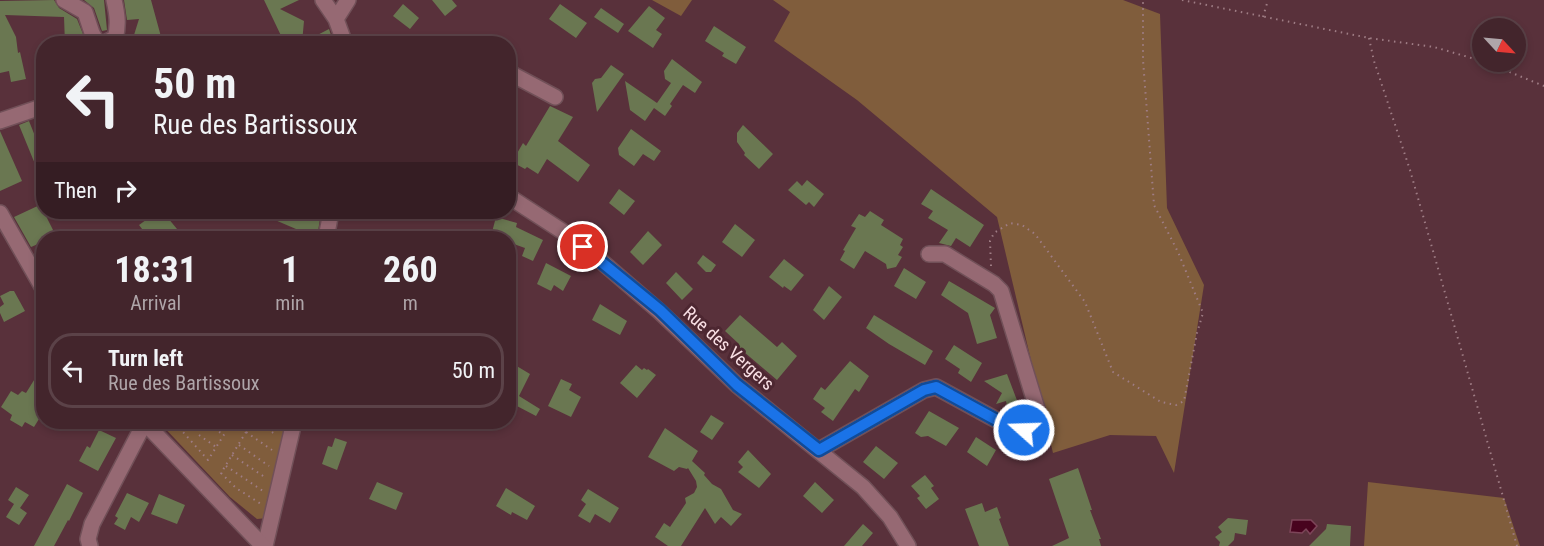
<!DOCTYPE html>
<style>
:root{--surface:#43252c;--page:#4a2d34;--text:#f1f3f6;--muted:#afa5a9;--line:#5b4248}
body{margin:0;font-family:"Roboto Condensed",sans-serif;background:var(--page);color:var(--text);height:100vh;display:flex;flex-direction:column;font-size:22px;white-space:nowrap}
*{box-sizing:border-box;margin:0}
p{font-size:20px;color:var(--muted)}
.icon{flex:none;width:33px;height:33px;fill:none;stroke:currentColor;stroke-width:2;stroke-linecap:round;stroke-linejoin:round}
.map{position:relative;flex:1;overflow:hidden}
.panel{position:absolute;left:36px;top:231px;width:480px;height:198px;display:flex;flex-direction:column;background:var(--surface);border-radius:24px;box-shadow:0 3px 9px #0003,0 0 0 2px var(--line)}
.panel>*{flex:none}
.guide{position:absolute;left:36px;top:36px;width:480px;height:183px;border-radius:24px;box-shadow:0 3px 9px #0003,0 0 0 2px var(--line);background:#43252c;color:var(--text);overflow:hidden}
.needle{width:39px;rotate:116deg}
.tools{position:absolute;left:1472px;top:18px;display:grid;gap:12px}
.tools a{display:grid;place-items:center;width:54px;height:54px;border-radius:50%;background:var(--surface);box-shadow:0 3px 9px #0003,0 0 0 2px var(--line);font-size:30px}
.pin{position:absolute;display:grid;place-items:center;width:51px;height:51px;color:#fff;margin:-26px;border:3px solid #fff;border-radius:50%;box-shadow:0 2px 6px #0007}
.me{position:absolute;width:66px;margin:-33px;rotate:290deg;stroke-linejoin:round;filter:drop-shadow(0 0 4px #0008)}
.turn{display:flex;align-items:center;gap:21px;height:126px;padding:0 18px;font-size:27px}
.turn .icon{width:78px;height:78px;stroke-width:2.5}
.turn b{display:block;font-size:42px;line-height:51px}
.then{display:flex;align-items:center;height:57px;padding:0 18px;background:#0003;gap:12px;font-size:22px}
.eta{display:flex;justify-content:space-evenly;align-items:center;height:102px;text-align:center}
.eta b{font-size:36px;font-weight:700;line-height:42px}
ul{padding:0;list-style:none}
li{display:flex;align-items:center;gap:18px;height:75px;margin:0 12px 9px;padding:0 6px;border:3px solid var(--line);border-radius:24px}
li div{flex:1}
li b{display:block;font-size:22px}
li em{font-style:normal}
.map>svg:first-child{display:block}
.green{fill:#805d3c}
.water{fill:#48031e;stroke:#7d4559;stroke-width:1.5}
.building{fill:#6a7751}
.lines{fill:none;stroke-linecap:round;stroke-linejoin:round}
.minor-casing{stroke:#715058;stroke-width:18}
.tertiary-casing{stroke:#715058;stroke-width:18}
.path{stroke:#9f7d85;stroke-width:2;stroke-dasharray:1.5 4.5;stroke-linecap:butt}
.minor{stroke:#966973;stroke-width:15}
.tertiary{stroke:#966973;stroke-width:15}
.route-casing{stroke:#114b97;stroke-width:15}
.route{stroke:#1a73e8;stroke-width:10}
.labels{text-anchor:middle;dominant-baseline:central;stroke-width:6;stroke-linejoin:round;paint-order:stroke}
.street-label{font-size:18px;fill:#f9dfe4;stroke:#4d2731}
</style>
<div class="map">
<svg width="1544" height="546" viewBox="0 0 1544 546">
<rect width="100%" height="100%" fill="#59313b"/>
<path class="green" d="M652 0H692L681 16Z
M773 0H1123L1160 14 1167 208 1204 285 1174 473 1156 436 1110 435 1053 453 997 217 857 100 774 41 790 12Z
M159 422H287L267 518 257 519 230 497Z
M1368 482 1504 498 1520 546H1364Z"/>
<path class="water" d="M1292 520H1311L1317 526 1310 534 1306 529 1302 533 1290 532Z"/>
<path class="building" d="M54 0 59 8 77 19 87 44H65L64 17 5 15 16 37 18 53 20 52 26 79 11 82 9 71 0 73V1Z
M84 0H104L107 30 102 31 94 8Z
M124 0H151L163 44H137L134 35 139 19 127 20Z
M264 0H299L280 9 304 21 302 43 329 29 334 44H285Z
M432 0H452L457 6 445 16Z
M403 4 419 18 410 29 393 16Z
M560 4 587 23 576 38 549 19Z
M649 6 665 18 656 30 662 34 653 48 628 31Z
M601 8 624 24 618 33 594 17Z
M714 26 746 47 736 64 722 56 724 53 705 41Z
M672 59 702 82 695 93 683 85 670 104 672 106 665 116 654 108 645 121 630 110 625 81 657 103 671 83 665 79 664 71Z
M611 65 624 74 597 112 592 83 595 79 601 78Z
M550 106 573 117 558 141 590 165 578 182 547 159 538 174 527 167 525 169 512 162 523 143 526 146Z
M29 121 35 136 44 133V186L19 125Z
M743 125 773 154 759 169 744 155 745 153 737 142V133Z
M631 129 661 151 654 161 643 154 634 166 619 155 618 148Z
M0 131 22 181 0 191Z
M807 180 824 194 814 207 809 202 806 205 788 190 797 181 802 186Z
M619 189 635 201 624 215 609 203Z
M931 189 984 225 970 247 956 238 951 246 939 243 948 230 928 218 933 211 921 204Z
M44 203V212L55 234 50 236 51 238H44L43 242 31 247 14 217Z
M870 211 884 220 881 225 903 239 900 245 903 247 898 255 902 257 896 267 887 269 886 264 865 251 854 269 840 260 845 251 843 250 856 228 851 226 859 214 865 217Z
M157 212H163L177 229 165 238H149L139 225Z
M278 212H321L317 238 275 220Z
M496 217 517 223 516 227 543 240 533 261 522 256 525 248 508 242V238L491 236Z
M735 224 755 240 742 257 722 242Z
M648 231 662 245 643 265 630 252Z
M703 255 716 265 711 272H706L697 263Z
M784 259 804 275 791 291 784 286 783 288 769 277Z
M546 263 571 276 563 291 554 285 551 291 537 284Z
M904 268 926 282 916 299 894 286Z
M676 272 693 289 682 300 666 283Z
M949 281 995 308 990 315 997 338 977 344 968 313 941 295Z
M829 286 842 297 824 320 813 310Z
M10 291H14L25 311 4 322 0 313V307L4 304 0 296Z
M600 304 627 321 620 335 592 320Z
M740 315 777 347 782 342 797 356 777 380 737 346 739 344 725 331Z
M874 315 933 351 925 365 889 344 866 328Z
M954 345 982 363 971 382 958 373 960 369 945 359Z
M850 361 869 376 859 392 855 389 833 421 821 412 825 408 813 399 821 387 825 390Z
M44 364V411L34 427 25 422 22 427 10 420 12 415 1 407 11 391 18 395 22 391 26 393Z
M515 365 530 374 519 396 540 409 536 416 515 405 508 418V377Z
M636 365 642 370 644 368 647 370 648 369 656 375 637 398 620 383Z
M1007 374 1018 403 1007 406 1006 401 996 404 1002 393 984 381Z
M561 379 572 384 569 390 581 397 571 417 548 406Z
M929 411 959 428 946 446 928 436 921 437 915 433Z
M711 415 724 423 712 440 700 432Z
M665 428 698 451 692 461 705 473 704 475 712 484 721 489 733 510 742 514 731 526 721 517 715 524 705 508 681 546H668L655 537 664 523 670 527 686 503 685 498 694 493 697 487 696 481 688 468 687 469 679 467 674 471 648 457Z
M99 430 116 438 98 471 79 461 87 446 90 448Z
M976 437 996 450 987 466 967 452Z
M335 438 347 442 337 470 322 464 328 446 332 447Z
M876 446 898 463 884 479 863 462Z
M748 450 771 474 759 488 738 472 743 467 738 462Z
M1078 468 1092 510H1090L1101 539H1099L1101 546H1052L1069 538 1049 479Z
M925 475 934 486 931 488 939 499 926 509 917 498 920 496 911 486Z
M377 482 403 493 396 510 369 499Z
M815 482 834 500 822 513 803 496Z
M67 484 83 493 69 521 68 520 54 546H34Z
M16 487 29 495 20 508 27 513 19 525 6 517 14 504 8 500Z
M506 488 535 506 527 520 512 512 511 515 496 506Z
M588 489 619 508 610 523 595 514 590 523 578 516 586 504 581 500Z
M127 493 149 503 139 522 131 517 125 530 114 524 118 518 115 516Z
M159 494 185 505 177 524 151 514Z
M982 503 985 512 997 507 1001 518 999 519 1009 546H979L965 509Z
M1228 518 1248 520 1246 535 1235 533 1234 540 1228 546H1219L1220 542 1215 537 1222 532 1218 527Z
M863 524 873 533 862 546H844Z
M1327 524 1351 526 1350 546H1309L1326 529Z"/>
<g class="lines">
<defs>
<path id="minor" d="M64 0 85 12 92 33 98 44
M323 0 336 19 345 44
M336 19 348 0
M102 44 115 38C119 25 117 13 114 0
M508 72 555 97
M0 121 44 106
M508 196 565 233 601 261 659 311 737 385 863 487 890 517 908 546
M326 238 331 212
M819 450 924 390 936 387 1013 429 1024 430 1034 424 1038 412 1001 291 994 284 945 254H929
M90 546 88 539 92 524 145 422
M265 546 294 422"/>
<path id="tertiary" d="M0 213 44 290
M144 422 263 546"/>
</defs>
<use href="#minor" class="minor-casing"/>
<use href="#tertiary" class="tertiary-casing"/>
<path class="path" d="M1182 0 1369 38 1434 47 1485 62 1544 86
M1263 17 1268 0
M1369 38 1374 61 1410 170 1517 546
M991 266 990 241 994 233 1010 223 1022 225 1035 234 1085 302 1113 372 1161 402 1176 405 1184 401 1197 333 1203 313 1178 252 1154 205 1143 60V0
M167 422H169
M189 422 183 432 208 460 232 422
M204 422 224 435
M231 422 246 432 221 473 236 488 261 504
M252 422 246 432 272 450
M257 422 275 434
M199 435 216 447
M239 445 269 466
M232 455 266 478
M226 466 263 491"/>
<use href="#minor" class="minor"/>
<use href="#tertiary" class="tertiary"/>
</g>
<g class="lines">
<defs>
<path id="route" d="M583 247 660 310 737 385 819 450 924 390 936 387 1013 429 1024 430"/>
</defs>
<use href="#route" class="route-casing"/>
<use href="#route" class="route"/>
</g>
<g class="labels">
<g class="street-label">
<text transform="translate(729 348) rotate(42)">Rue des Vergers</text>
</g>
</g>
</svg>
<div class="tools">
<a><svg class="needle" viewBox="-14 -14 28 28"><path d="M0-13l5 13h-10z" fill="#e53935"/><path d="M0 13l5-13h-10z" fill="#afa5a9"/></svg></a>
</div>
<div class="pin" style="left:583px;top:247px;background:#d93025"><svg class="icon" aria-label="arrive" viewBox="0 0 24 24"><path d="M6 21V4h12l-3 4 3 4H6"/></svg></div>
<svg class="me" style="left:1024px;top:430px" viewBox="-20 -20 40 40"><circle r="17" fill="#1a73e8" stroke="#fff" stroke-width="3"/><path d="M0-11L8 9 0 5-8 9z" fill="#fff"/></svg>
<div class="guide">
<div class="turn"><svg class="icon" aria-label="left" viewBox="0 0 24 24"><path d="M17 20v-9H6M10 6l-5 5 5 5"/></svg><div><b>50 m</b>Rue des Bartissoux</div></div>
<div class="then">Then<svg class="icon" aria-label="right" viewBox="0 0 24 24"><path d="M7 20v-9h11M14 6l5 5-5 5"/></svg></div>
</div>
<section class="panel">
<div class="eta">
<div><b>18:31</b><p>Arrival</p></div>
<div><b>1</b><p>min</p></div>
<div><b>260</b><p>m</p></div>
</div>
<ul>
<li><svg class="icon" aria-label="left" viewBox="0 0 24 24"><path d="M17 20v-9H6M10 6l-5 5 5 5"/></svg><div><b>Turn left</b><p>Rue des Bartissoux</p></div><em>50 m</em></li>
</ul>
</section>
</div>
